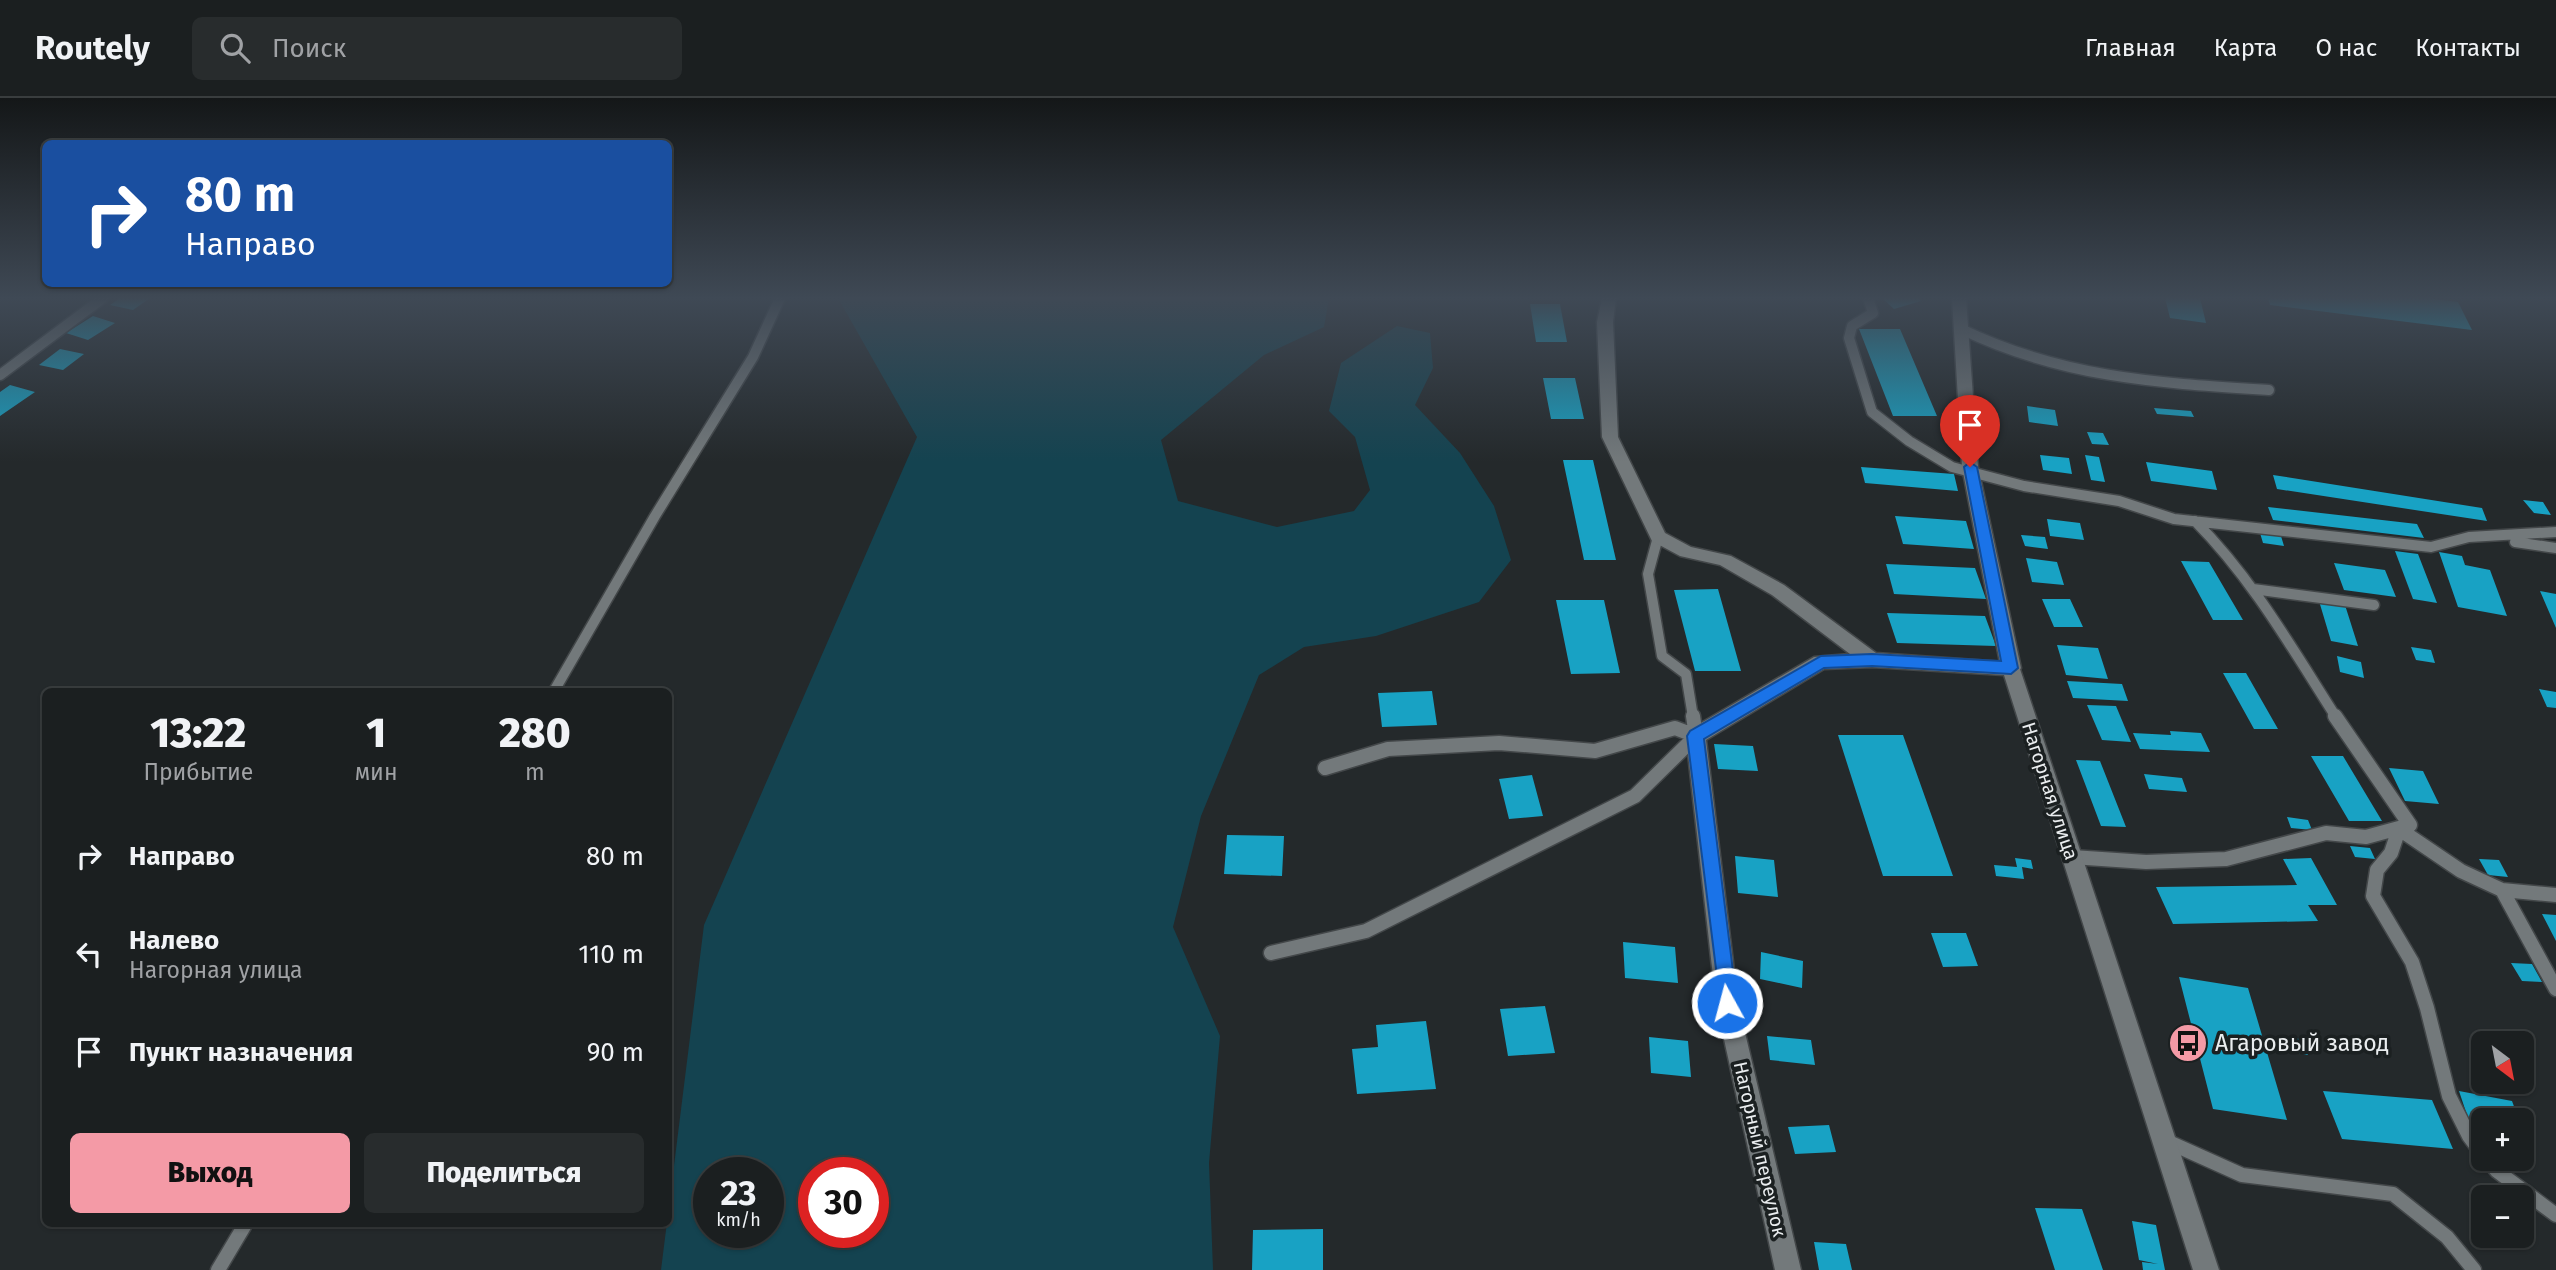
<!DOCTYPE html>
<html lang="ru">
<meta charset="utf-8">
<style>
:root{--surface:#1b1f20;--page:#282c2d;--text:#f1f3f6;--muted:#a0a2a5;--line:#393d3e;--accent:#f49aa6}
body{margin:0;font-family:"Fira Sans",sans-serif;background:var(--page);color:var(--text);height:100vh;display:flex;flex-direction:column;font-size:26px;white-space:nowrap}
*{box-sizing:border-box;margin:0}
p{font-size:23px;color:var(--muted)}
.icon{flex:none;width:38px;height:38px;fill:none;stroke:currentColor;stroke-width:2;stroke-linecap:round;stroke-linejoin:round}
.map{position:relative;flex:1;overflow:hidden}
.drawer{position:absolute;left:42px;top:590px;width:630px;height:539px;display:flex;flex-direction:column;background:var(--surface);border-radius:10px;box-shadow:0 2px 5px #0004,0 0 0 2px var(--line)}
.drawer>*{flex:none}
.hud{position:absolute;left:42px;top:42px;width:630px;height:147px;border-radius:10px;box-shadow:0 2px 5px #0004,0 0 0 2px var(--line);background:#1a4fa0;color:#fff;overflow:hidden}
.needle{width:46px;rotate:148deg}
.buttons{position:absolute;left:2471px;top:933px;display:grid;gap:14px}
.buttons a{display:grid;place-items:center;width:63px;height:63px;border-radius:10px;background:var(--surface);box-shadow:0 2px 5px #0004,0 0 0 2px var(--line);font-size:35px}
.speed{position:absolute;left:693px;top:1059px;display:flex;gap:14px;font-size:35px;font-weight:700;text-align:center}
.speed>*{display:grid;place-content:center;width:91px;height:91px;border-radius:50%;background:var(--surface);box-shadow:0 2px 5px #0004,0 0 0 2px var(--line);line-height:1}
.speed small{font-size:18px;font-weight:400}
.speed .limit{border:10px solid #d22;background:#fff;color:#111}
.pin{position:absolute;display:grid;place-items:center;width:60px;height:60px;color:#fff;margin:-72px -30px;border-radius:50% 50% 50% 0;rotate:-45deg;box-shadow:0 0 7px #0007}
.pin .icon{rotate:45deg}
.me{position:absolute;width:77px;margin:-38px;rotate:353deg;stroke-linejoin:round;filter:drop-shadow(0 0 5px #0008)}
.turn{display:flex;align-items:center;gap:24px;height:147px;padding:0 28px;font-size:32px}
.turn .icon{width:91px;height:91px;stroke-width:2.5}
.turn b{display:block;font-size:49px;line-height:60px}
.eta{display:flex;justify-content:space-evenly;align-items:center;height:119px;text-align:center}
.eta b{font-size:42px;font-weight:800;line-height:49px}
.button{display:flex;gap:14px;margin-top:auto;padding:14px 28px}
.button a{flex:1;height:80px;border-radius:10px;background:var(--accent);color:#111;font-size:28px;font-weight:800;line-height:80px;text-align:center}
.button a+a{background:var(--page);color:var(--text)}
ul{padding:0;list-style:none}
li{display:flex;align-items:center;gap:21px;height:98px;padding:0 28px}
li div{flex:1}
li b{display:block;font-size:26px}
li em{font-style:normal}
header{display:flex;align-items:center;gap:42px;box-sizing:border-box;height:98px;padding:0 35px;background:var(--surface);border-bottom:2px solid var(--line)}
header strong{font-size:33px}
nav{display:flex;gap:38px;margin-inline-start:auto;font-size:24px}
.search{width:490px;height:63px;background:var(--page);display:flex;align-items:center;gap:18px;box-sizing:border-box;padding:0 24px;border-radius:10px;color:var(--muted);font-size:26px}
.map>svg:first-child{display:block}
.green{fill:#144350;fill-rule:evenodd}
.building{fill:#18a2c4}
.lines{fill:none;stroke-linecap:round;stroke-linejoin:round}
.service-far1-casing{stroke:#434749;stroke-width:13}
.service-casing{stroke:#434749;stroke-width:17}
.minor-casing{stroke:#434749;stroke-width:3}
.tertiary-casing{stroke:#434749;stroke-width:3}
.service-far1{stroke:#73797b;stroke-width:10}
.service{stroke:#73797b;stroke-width:14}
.minor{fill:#73797b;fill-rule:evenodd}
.tertiary{fill:#73797b;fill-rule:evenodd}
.route{fill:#1a73e8;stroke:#114b97;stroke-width:2}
.labels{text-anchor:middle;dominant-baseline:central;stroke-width:7;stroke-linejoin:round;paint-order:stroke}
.street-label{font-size:19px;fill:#eaedef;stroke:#1b2021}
.near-poi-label{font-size:23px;fill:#eaedef;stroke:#1b2021;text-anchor:start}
</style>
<header>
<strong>Routely</strong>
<div class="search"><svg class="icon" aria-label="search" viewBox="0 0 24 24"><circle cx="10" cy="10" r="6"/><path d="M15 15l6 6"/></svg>Поиск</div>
<nav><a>Главная</a><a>Карта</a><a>О нас</a><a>Контакты</a></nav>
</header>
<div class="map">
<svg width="2556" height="1172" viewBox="0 0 2556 1172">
<rect width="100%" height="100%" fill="#24292b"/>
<path class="green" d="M838 200H1329L1324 229 1264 257 1161 342 1178 403 1277 429 1354 413 1370 392 1355 339 1329 313 1341 265 1397 228 1430 235 1433 270 1415 307 1460 355 1494 408 1511 462 1479 504 1376 538 1304 549 1259 577 1201 718 1173 829 1220 938 1209 1065 1213 1172H661L704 827 917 339ZM709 1074H768V1134H709ZM814 1074H873V1134H814Z"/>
<path class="building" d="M120 200H150L133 212 110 207Z
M1882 200H1918L1921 203 1894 211Z
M2165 200H2200L2206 225 2170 220Z
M2268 200H2427L2458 204 2472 232 2270 207Z
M1530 206H1560L1567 244H1536Z
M93 218 115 225 88 242 66 235Z
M1859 231H1900L1937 318H1893Z
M60 251 84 256 63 272 39 267Z
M1543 280H1575L1584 321H1551Z
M10 287 35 294 0 318V294Z
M2027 308 2055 312 2058 328 2029 324Z
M2154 310 2191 313 2194 319 2157 316Z
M2087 334 2103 335 2109 347 2092 346Z
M2040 357 2069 360 2072 376 2043 372Z
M2085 357 2099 359 2105 384 2091 382Z
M1563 362H1593L1616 462H1584Z
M2146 364 2212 373 2217 392 2151 383Z
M1861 369 1954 376 1958 393 1865 385Z
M2273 377 2482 410 2487 423 2277 391Z
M2523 402 2543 404 2551 417 2534 415Z
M2268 409 2417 426 2424 440 2273 422Z
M1895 418 1966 423 1974 451 1903 446Z
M2047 421 2080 425 2084 442 2050 438Z
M2260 435 2281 438 2284 448 2263 445Z
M2021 437 2045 439 2048 451 2025 448Z
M2395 453 2418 456 2437 505 2413 501Z
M2439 454 2462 458 2465 467 2490 472 2507 518 2458 509Z
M2026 460 2057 464 2064 487 2032 484Z
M2181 463 2209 464 2243 522H2213Z
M2334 465 2385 472 2396 499 2344 492Z
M1886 466 1975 470 1986 501 1894 496Z
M1718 491 1741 573H1695L1674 492Z
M2540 493 2556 496V530Z
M2042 501H2070L2083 529H2054Z
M1556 502H1604L1620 575 1571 576Z
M2319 503 2345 507 2358 548 2331 543Z
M1887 515 1985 518 1996 548 1897 545Z
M2057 547 2098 550 2108 581 2066 577Z
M2411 549 2431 552 2435 565 2416 562Z
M2337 558 2361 564 2364 580 2340 574Z
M2223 575H2246L2278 631H2254Z
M2067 583 2122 586 2128 603 2073 600Z
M2539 591 2556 594V610L2547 609Z
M1432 593 1437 627 1382 629 1378 595Z
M2087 607 2116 608 2131 644 2102 642Z
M2170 633 2201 635 2210 654 2140 651 2133 635 2171 637Z
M1838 637H1903L1953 778H1883Z
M1714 646 1753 648 1758 673 1718 671Z
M2311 658H2343L2382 723H2349Z
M2076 662 2100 663 2126 729 2101 728Z
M2389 670 2423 673 2439 706 2405 703Z
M2144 676 2182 680 2187 694 2149 691Z
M1532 677 1543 718 1509 721 1499 681Z
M2287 719 2308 722 2312 732 2291 730Z
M1227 737 1284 738 1282 778 1224 776Z
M2350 748 2370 750 2375 761 2355 759Z
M1735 758 1774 762 1778 799 1738 795Z
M2015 760 2031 762 2033 771 2022 769 2024 781 1996 778 1994 767 2017 769Z
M2311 760 2337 807H2308L2318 823 2173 826 2156 789 2297 787 2283 761Z
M2479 761 2499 762 2508 779 2488 777Z
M2542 816 2556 817V843Z
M1931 835H1966L1978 868 1943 869Z
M1623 844 1675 849 1678 885 1625 880Z
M1761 854 1803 863 1802 890 1760 881Z
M2511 865 2532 866 2542 884 2522 883Z
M2179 879 2248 890 2287 1022 2213 1011Z
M1545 908 1555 955 1508 958 1500 911Z
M1426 923 1436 991 1357 996 1352 951 1378 949 1376 927Z
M1767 938 1811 942 1815 967 1770 962Z
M1649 939 1688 943 1691 979 1651 975Z
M2294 940 2304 942 2308 957 2298 955Z
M2323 993 2432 1002 2453 1051 2342 1041Z
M2459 993 2512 1003 2519 1022H2483V1031L2471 1029Z
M1829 1027 1836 1054 1795 1056 1788 1029Z
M2035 1110 2082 1111 2103 1172H2055Z
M2132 1123 2156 1127 2165 1172H2143L2142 1164 2158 1166 2139 1162Z
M1323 1131V1172H1252L1253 1132Z
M1814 1144 1846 1146 1852 1172H1819Z"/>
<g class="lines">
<defs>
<path id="service-far1" d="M1868 200 1873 215 1852 228 1849 240 1872 314 1909 343 1952 369 2024 388 2119 403 2174 421 2431 449 2469 439 2556 434
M1961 231C2063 280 2158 285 2269 292
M0 277 103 200
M2195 423C2252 480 2293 552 2336 619
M1658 439 1648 476 1662 558 1686 576 1693 619
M2515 444 2556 450
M2253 491 2374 507
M554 593 655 418 753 259 780 200"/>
<path id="service" d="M1693 618 1696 638
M2072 759 2146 764 2226 761 2326 735 2366 739 2410 727 2335 618
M2502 792 2556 797
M1271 855 1366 833 1635 698 1696 638 1675 630 1595 653 1499 645 1388 651 1325 670
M2164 1042 2242 1077 2393 1096 2447 1139 2474 1172
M2483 1057 2469 1038 2449 998 2427 910 2412 864 2373 798 2377 772 2391 755 2399 731 2461 773 2502 792 2556 891
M2486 1060 2497 1073 2556 1117
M218 1172 246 1125"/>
<path id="minor" d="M1602 200H1616L1613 224 1618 339 1665 435 1691 449 1731 458 1784 487 1876 555 2018 565 2219 1172H2193L2004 577 1872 569 1824 571 1706 642 1738 905 1801 1172H1775L1716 905 1686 638 1689 632 1814 559 1850 556 1772 497 1720 467 1680 458 1652 443 1602 339 1597 224Z"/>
<path id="tertiary" d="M1952 200H1966L1978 369 2021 570 2018 575 2011 577 2004 575 2001 570 1962 369Z"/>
</defs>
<use href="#service-far1" class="service-far1-casing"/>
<use href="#service" class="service-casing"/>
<use href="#minor" class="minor-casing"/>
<use href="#tertiary" class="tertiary-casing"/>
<use href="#service-far1" class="service-far1"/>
<use href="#service" class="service"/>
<use href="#minor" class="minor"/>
<use href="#tertiary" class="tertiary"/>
</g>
<linearGradient id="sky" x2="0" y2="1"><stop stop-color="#141718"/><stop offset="0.55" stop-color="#3f4955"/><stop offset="1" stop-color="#3f4955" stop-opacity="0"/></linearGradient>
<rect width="2556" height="364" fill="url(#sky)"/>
<path class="route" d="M1970 364 1977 369 2018 570 2011 576 1872 568 1824 570 1704 641 1737 905 1734 911 1727 913 1721 911 1687 638 1690 633 1821 558 1872 556 2001 563 1964 369Z"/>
<defs>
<symbol id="bus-disc" viewBox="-11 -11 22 22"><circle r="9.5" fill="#f49aa6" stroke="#1b2021"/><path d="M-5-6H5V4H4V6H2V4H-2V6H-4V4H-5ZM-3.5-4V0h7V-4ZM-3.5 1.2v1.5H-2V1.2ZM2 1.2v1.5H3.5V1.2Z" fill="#111"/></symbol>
</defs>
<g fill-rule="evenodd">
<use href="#bus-disc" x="2166" y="923" width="44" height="44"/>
</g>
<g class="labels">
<g class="street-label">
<text transform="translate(2050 693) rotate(72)">Нагорная улица</text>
<text transform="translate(1760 1051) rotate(77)">Нагорный переулок</text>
</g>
<g class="near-poi-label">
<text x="2215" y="945">Агаровый завод</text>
</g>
</g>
</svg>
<div class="buttons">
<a><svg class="needle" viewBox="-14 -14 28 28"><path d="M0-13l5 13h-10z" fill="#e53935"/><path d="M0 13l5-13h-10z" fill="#a0a2a5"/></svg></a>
<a>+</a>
<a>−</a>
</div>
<div class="speed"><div>23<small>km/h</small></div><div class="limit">30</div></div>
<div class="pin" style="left:1970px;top:369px;background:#d93025"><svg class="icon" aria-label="arrive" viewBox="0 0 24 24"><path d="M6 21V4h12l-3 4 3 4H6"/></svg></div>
<svg class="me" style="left:1727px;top:905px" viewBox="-20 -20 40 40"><circle r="17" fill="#1a73e8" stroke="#fff" stroke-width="3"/><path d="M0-11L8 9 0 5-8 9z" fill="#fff"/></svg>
<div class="hud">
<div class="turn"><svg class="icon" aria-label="right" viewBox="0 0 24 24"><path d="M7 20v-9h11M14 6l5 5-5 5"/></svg><div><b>80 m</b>Направо</div></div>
</div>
<section class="drawer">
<div class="eta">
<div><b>13:22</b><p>Прибытие</p></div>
<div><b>1</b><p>мин</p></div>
<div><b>280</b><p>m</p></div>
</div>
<ul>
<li><svg class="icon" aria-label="right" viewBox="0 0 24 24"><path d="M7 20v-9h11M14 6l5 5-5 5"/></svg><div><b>Направо</b></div><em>80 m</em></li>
<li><svg class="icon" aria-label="left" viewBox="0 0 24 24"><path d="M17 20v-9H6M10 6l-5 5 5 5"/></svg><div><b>Налево</b><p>Нагорная улица</p></div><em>110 m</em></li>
<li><svg class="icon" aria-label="arrive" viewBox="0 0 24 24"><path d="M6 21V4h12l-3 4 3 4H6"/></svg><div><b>Пункт назначения</b></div><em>90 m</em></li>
</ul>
<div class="button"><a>Выход</a><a>Поделиться</a></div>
</section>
</div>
